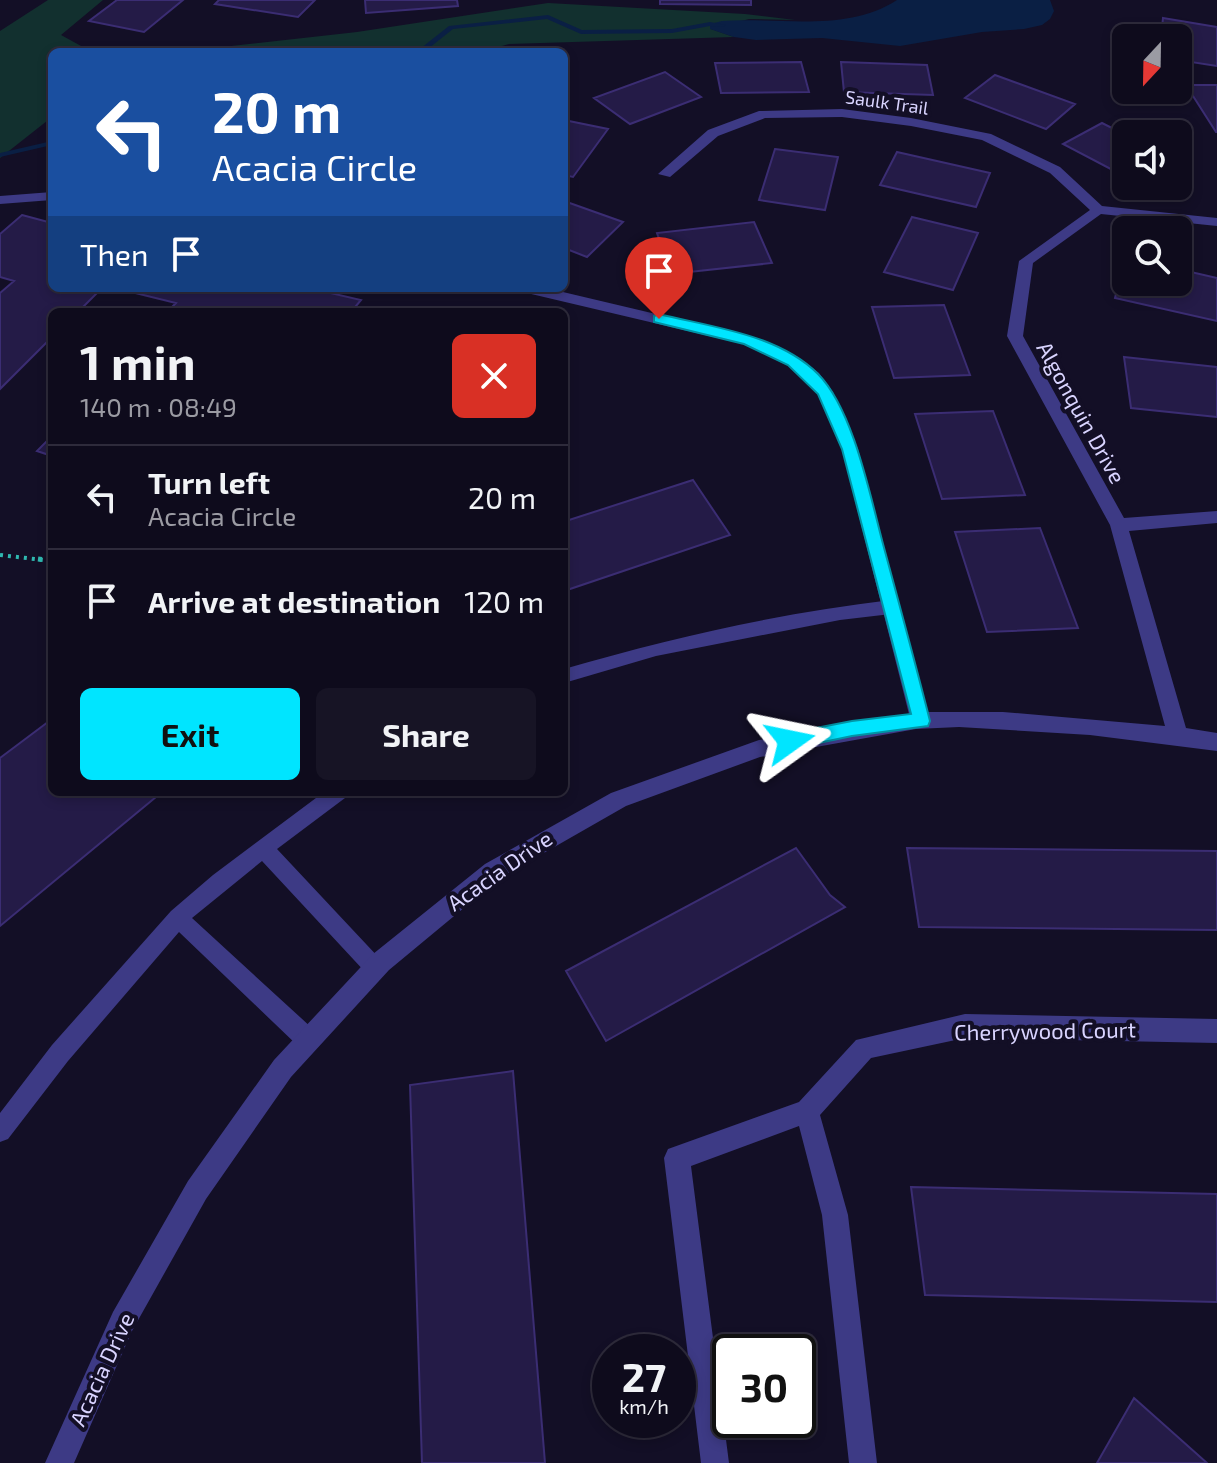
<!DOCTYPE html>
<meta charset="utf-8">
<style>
:root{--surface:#0e0b1c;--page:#171425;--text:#f1f3f6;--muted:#9b9ba3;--line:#2e2b3b;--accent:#00e5ff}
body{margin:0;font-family:"Exo 2",sans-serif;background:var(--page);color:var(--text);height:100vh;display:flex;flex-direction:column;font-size:30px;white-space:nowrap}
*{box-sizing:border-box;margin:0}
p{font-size:26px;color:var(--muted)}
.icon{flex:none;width:44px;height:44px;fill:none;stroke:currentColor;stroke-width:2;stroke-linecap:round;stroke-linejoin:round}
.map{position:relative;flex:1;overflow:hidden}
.side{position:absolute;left:48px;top:308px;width:520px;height:488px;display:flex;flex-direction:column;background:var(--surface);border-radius:12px;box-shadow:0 4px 12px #0003,0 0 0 2px var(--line)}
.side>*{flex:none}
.hud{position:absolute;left:48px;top:48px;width:520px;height:244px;border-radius:12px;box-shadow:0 4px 12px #0003,0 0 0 2px var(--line);background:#1a4fa0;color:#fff;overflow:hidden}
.needle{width:52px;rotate:202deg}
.fabs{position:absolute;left:1112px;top:24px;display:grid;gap:16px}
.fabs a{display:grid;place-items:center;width:80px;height:80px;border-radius:12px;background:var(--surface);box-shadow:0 4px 12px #0003,0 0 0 2px var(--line);font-size:40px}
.speed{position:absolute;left:592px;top:1334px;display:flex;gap:16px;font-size:40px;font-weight:700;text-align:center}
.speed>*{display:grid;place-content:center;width:104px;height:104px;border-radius:50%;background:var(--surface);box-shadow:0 4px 12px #0003,0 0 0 2px var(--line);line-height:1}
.speed small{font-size:20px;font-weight:400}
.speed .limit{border:4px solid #111;border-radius:12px;background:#fff;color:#111}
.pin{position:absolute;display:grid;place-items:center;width:68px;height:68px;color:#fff;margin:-82px -34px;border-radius:50% 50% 50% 0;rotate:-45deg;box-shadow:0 0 8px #0007}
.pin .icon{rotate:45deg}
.me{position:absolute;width:88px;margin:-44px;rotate:78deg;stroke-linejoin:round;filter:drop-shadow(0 0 6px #0008)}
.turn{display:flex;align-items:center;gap:28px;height:168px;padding:0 32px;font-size:36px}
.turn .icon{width:104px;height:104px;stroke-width:2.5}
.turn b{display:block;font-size:56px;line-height:68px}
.then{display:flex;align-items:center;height:76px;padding:0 32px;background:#0003;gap:16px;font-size:30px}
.round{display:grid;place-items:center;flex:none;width:84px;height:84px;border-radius:12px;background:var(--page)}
.head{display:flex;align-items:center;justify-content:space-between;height:136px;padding:0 32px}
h1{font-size:48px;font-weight:700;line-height:60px}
.cta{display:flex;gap:16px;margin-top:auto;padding:16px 32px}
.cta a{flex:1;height:92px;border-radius:12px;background:var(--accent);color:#111;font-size:32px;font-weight:700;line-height:92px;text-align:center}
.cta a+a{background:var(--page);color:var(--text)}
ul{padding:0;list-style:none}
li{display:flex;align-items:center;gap:24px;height:104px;padding:0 32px;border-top:2px solid var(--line)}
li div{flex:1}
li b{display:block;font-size:30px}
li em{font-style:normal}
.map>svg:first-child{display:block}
.green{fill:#12302f}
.water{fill:#0a1f44}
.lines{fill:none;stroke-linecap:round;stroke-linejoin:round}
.stream{fill:#0a1f44;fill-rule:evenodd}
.building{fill:#241b47;stroke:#3b2d73;stroke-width:2}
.path-far1{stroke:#2fb8b0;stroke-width:4;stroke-dasharray:3 5;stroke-linecap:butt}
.path{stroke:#2fb8b0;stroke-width:5;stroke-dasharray:4 6;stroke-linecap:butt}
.lane{fill:#3d3a85;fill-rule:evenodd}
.street{fill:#3d3a85;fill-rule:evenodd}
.route{fill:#00e5ff;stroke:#0095a6;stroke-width:2}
.labels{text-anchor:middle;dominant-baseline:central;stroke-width:8;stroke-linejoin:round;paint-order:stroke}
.far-street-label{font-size:18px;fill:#d9d4ff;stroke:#130f26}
.street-label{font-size:22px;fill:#d9d4ff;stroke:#130f26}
</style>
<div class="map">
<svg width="1217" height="1463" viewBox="0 0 1217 1463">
<rect width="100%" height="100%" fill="#130f26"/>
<path class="green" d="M48 0H103L61 35 92 52H52V117L0 158V31Z
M548 3 745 14 795 20 749 19 711 29 734 37 509 44 480 52H177L357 32Z"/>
<path class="water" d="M897 0H1050L1054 11 1050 19 1042 25 1024 29 982 32 900 46 822 38 756 40 734 37 710 29V24L722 21C778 17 847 33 897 0Z"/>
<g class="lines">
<path class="stream" d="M548 15 582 30 672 29 710 22 726 25 723 27 710 26 672 33 581 34 547 19 453 29 424 52H416L449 26Z
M52 141V145L0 157V153Z"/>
</g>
<path class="building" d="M117 0H183L144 32 89 21Z
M219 0H315L298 17 215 4Z
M365 0H457L458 6 366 13Z
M660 0H751V5L660 4Z
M1163 18 1217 27V66L1178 60V38H1161Z
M801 62 809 92 721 93 715 63Z
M841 62 927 65 933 95 844 92Z
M665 72 701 97 630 124 594 98Z
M995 75 1075 104 1046 129 965 98Z
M1186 85H1217V132H1216Z
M564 120 608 129 573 177 564 175Z
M1102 123 1126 135V177L1063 144Z
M775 149 838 157 825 210 759 200Z
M897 152 990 173 976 207 880 185Z
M564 201 623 222 587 257 564 248Z
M22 215 52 223V288H102L78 312H52V337L0 389V293L14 281 0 277V234Z
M912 217 978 233 953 290 884 272Z
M754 222 772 263 671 274 657 233Z
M1125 258 1126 282H1178V269L1217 278V321L1115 298Z
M115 288H309L361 300 351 312H167L176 303Z
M944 305 970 375 894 378 872 307Z
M1124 357 1217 367V417L1131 408Z
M993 411 1025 495 942 499 915 414Z
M52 436V456L37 451Z
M693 480 730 535 564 591V517L566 521Z
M1040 528 1078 628 987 632 955 532Z
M52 719V792H162L0 926V758Z
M796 848 830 895 845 907 606 1041 566 971Z
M907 848 1217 851V930L919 927Z
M513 1071 545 1463H422L410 1085Z
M911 1187 1217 1194V1302L925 1295Z
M1134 1398 1207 1463H1097Z"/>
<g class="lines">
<path class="path-far1" d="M0 555 52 561"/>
<path class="path" d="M38 559 52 561"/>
<path class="lane" d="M891 600 899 607 891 614 840 620 656 656 564 683V669C671 638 780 613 891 600Z
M324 792H347L345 798 277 849 381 960 384 967 381 974 374 977 367 974 262 861 192 918 313 1029 316 1037 313 1045 305 1048 297 1045 179 932 68 1061 8 1139 0 1142V1113L52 1045 171 911 213 875Z"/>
<path class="street" d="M842 109 911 118 991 134 1060 167 1102 206 1217 218V226L1101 214 1033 263 1023 336 1124 518 1217 511V523L1129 531 1186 728 1217 733V751L1090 735 959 727 916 729 760 757 626 806 500 878 389 970 291 1077 206 1199 132 1331 74 1463H45L113 1312 188 1181 274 1060 373 954 485 864 611 793 759 740 909 714 842 449 818 394 807 381 788 365 743 344 527 293 520 288H546L753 337 798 357 819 373 833 392 858 449 928 712H1003L1165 726 1110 525 1007 336 1019 261 1090 210 1050 173 982 140 911 126 842 117 765 118 718 136 670 177 658 174 708 130 759 111Z
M52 192V200L0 204V196Z
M965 1014 1217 1019V1043L965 1038 871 1058 820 1115 848 1215 877 1463H849L822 1215 799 1126 691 1166 729 1463H701L664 1158 668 1149 799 1102 856 1040Z"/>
</g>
<path class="route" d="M659 314C711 327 778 334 818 374 853 409 870 495 883 544 899 603 915 662 930 721L928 726 852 736 790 749 783 747 781 741 783 736 790 733 852 721 911 714 842 449 818 394 788 365 744 344 654 322V316Z"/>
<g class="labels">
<g class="far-street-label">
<text transform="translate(887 102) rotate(8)">Saulk Trail</text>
</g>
<g class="street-label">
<text transform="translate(1082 412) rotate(61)">Algonquin Drive</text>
<text transform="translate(499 870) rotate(-35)">Acacia Drive</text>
<text transform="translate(1045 1030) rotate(-1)">Cherrywood Court</text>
<text transform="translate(101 1369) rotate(-65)">Acacia Drive</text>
</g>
</g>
</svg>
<div class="fabs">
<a><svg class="needle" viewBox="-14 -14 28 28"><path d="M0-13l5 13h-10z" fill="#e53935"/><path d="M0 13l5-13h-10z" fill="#9b9ba3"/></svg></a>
<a><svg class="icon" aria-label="sound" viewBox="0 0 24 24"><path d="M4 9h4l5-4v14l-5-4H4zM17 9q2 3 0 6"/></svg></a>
<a><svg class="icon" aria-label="search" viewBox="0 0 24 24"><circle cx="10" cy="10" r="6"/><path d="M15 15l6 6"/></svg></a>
</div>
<div class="speed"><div>27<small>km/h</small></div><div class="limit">30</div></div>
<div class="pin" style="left:659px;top:319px;background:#d93025"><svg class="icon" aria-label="arrive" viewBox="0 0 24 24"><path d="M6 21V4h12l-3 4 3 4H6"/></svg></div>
<svg class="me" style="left:790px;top:741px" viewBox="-20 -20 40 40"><path d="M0-17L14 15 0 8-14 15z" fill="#00e5ff" stroke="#fff" stroke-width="4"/></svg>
<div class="hud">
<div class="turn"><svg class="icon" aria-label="left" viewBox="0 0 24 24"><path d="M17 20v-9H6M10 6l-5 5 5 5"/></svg><div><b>20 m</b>Acacia Circle</div></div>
<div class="then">Then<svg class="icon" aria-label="arrive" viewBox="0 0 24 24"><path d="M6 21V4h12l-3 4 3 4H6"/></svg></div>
</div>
<section class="side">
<div class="head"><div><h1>1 min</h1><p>140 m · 08:49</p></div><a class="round" style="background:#d93025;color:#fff"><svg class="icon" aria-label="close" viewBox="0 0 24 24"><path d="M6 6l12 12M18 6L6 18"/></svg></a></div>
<ul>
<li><svg class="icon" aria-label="left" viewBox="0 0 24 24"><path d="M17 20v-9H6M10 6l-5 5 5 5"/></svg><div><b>Turn left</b><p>Acacia Circle</p></div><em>20 m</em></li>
<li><svg class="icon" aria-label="arrive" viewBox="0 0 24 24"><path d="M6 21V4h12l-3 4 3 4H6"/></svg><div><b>Arrive at destination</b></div><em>120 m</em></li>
</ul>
<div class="cta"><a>Exit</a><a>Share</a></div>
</section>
</div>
